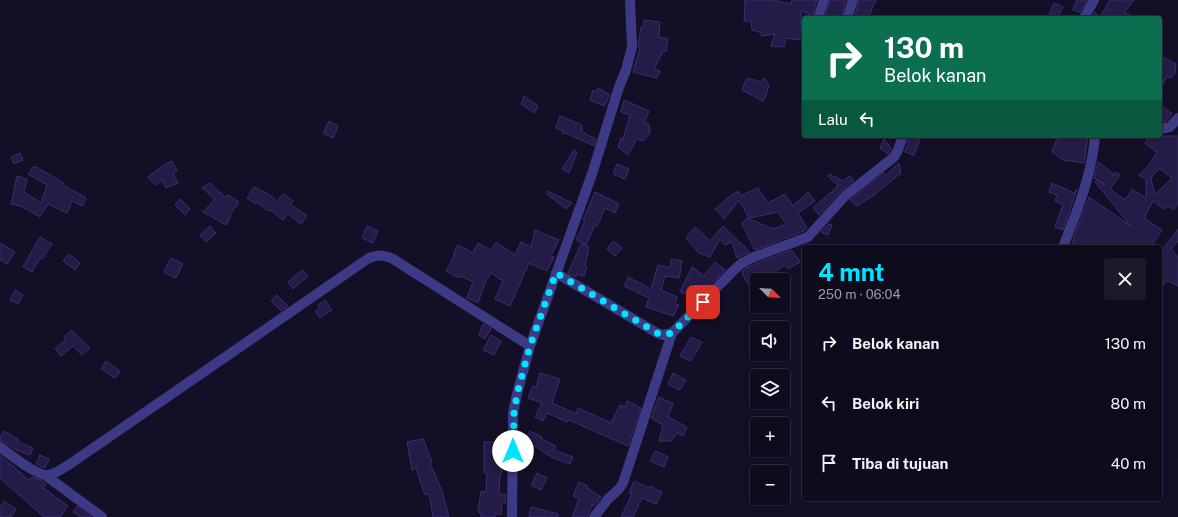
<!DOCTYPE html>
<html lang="id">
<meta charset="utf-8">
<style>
:root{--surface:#0e0b1c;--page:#1c1929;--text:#f1f3f6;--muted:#9b9ba3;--line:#2e2b3b;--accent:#00e5ff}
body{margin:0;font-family:"Public Sans",sans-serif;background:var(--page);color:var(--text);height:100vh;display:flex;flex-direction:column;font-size:15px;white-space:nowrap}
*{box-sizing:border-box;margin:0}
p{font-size:13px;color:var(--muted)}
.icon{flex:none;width:22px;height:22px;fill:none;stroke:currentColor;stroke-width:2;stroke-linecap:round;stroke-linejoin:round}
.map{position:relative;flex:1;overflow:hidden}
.drawer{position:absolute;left:802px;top:245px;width:360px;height:256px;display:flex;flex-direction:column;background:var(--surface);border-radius:4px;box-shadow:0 1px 3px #0004,0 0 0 1px var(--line)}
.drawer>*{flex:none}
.hud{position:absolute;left:802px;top:16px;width:360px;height:122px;border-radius:4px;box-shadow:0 1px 3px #0004,0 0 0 1px var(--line);background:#0b6e4f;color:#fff;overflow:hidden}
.needle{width:26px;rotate:114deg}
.controls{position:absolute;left:750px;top:273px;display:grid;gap:8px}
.controls a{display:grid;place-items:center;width:40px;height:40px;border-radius:4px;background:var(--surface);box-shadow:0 1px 3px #0004,0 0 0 1px var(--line);font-size:20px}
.pin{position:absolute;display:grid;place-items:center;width:34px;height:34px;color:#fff;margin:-17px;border-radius:8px;box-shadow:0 2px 6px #0006}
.me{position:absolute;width:44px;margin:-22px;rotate:0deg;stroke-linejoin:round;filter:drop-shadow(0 0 3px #0008)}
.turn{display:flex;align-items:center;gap:14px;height:84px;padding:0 16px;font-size:18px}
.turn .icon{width:52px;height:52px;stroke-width:2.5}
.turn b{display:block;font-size:28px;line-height:34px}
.then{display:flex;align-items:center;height:38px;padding:0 16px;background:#0003;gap:8px;font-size:15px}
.round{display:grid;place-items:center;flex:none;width:42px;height:42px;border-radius:4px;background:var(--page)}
.overview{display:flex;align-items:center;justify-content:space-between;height:68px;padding:0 16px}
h1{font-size:24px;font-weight:700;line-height:30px;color:var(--accent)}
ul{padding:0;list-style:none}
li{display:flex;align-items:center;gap:12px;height:60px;padding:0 16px}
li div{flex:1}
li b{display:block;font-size:15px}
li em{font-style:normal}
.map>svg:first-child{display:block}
.building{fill:#241b47;stroke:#3b2d73;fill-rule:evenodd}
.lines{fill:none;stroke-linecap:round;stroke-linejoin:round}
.minor{stroke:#3d3a85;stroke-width:10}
.route{stroke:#00e5ff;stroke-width:7;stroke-dasharray:0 12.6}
</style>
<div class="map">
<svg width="1178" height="517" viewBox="0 0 1178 517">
<rect width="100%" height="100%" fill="#130f26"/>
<path class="building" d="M745 0H772L791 4 792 0H817L812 16 801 10V18H800L802 40 786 38 784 47 771 46 775 34 761 36 762 33 752 30 751 21H744Z
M830 0H846L841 18H825Z
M859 0H876L868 18H854Z
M1077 0H1087L1080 12 1073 10Z
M1110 0H1134L1124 12 1137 18H1096L1092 17 1095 12 1100 17Z
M1054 3 1063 7 1057 18 1049 15Z
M644 20 660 22 659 37 668 39 666 52 663 51 654 69 660 71 657 78 633 72 640 48 638 47V44L640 34 641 27 644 26Z
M1160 56 1176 64 1175 74 1171 78 1167 76 1160 91Z
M747 78 761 82 764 78 769 85 766 96 763 101 742 90Z
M598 88 610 95 604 106 590 100 593 90 597 92Z
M524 96 538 106 534 113 521 104Z
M624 100 649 111 644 123 649 124 650 133 643 141 637 139 628 155 618 147 621 138 623 139 630 115 621 112Z
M1160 104 1172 114 1166 121 1160 122Z
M560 116 582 125V132L596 139 594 146 568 134 562 133 563 131 556 128Z
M329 121 338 126 333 138 323 133Z
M910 136H921L914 155 905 152Z
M1058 136H1088L1084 163 1063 160 1052 152Z
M1150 136H1178V202L1174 210 1168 206 1164 209 1153 201 1152 203 1144 218 1162 230 1151 247H1080L1072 242 1089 197 1131 226 1095 182 1097 180 1104 185 1105 184 1094 178 1098 162 1114 174 1113 176 1116 172 1120 175 1110 189 1125 200 1127 196 1128 197 1132 189 1146 198V179L1139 175 1150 164 1157 152 1145 143ZM1159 168 1172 178 1155 195 1151 178Z
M884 139 891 148 888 154 880 148Z
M574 150 577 152 569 173 562 169Z
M20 153 23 160 14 164 11 157Z
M172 161 177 171 173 173 178 183 166 188 162 180 155 185 148 177 164 165Z
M899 163 901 173 874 195 857 206 850 200 884 173 886 175Z
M617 164 629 169 625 179 613 174Z
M33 167H36L64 183 63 185 86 198 82 206 72 201 67 213 48 204 40 217 21 206 11 204 17 176 27 179 24 192 41 203 47 185 28 174Z
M829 174 843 181 849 176 854 180 840 192 819 215 813 208 838 186 828 176Z
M210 183 225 197 228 195 239 202 230 215H231L226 225 203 212 215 199 202 188Z
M1052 183 1074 193 1077 189 1063 230 1055 227 1063 205 1055 201 1057 195 1049 192Z
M254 187 270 195 277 201 283 194 293 201 290 204 307 216 301 224 288 214 283 220 270 210 268 211 257 202 256 204 247 198Z
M758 188 768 203 785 194 793 206 808 192 815 201 798 213 807 228 804 231 755 250 742 224 747 218 773 229 786 224 778 212 749 218 739 200 724 219 715 209 730 196 739 191 740 196Z
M548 191 572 203 566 209 547 194Z
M595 192 619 204 615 213 605 208 597 226 595 225 586 245 576 240 585 221 583 220Z
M180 199 190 209 185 215 175 205Z
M829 224 832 225 828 235 821 232Z
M210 226 216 233 206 242 200 235Z
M367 226 378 231 373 243 362 238Z
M723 226 750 252 737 258 732 242 725 245 720 239 710 257 699 253 686 238 695 227 710 241Z
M1178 229V241L1171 249 1178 257V286L1166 280 1160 291V253Z
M535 230 559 240 551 256 554 257 547 271 529 263 510 306 495 299 503 281 491 273 485 283 478 303 467 298 473 282 461 276 459 278 446 271 455 255 453 254 458 245 473 253 478 243 491 250 496 242 515 255 521 242 531 247Z
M40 237 52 244 42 259 40 258 32 272 23 267Z
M613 241 622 248 615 256 607 249Z
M0 243 15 252 7 264 0 260Z
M581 244 589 247 585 266 587 267 584 276 577 274 576 277 568 273Z
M792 250 800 262 788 269 785 265 761 280H757V283L751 286 745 280 742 272 746 268 757 263Z
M69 254 80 263 75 270 63 261Z
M171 258 183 264 176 278 164 272Z
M671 259 682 261 679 278 665 276 661 290 677 297 675 304 679 305 673 316 646 307 649 298 624 286 628 277 651 289 658 265 670 268Z
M715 262 725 270 704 291 693 282 684 294 680 292 692 267 704 276Z
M302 270 308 276 293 289 288 282Z
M15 290 23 295 18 304 10 300Z
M277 295 288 306 281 311 271 301Z
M325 300 332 310 320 318 315 311 320 308 318 305Z
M483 324 491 329 485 339 479 335Z
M71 330 90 348 82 355 73 346 61 356 55 349 66 339 64 338Z
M491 335 501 341 494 355 483 350Z
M691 337 702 342 691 361 680 356Z
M106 361 120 371 115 378 101 369Z
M540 373 560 379 552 403 576 414 578 408 611 423 620 405 625 407 627 401 641 408 628 446 569 420 567 422 547 413 543 421 535 417 542 403 528 398 533 386 536 387Z
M673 373 686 380 680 390 668 384Z
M659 397 673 404 668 417 687 427 683 436 677 433 671 441H659L663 425 651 418Z
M4 431 19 440 18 442 33 448 30 455 14 449 4 442 0 441V437Z
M530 431 542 437 541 439 556 446 554 450 573 457 570 464 553 458 525 440Z
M423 439 432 462 430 463 442 491 449 517H433L429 494 425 495 416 468 412 470 407 442Z
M484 442H501L502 473H500L499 494 506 495 505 503H502L501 514H495V517H481V513L478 512 481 491 486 492 487 473H484Z
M655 451 668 457 664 467 650 461Z
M0 455 29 480 32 477 41 480 46 484 43 488 68 506 60 517H44L0 478Z
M40 455 49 459 45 468 36 464Z
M537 473 547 478 541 490 531 485Z
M634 481 649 488 650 486 662 492 656 504 642 498 633 517H621L632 494 629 493Z
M579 482 588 486 587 488 601 497 594 506 592 505 587 517H572L579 499 573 496Z
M4 501 16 509 11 517H0V508Z
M77 506 91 517H81L73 512Z
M531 507 558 514V517H529Z"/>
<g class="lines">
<path class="minor" d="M818 18 824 0
M847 18 853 0
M1084 18 1094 0
M1160 129 1170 127 1178 118
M1063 247C1077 211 1092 175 1095 136
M556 273 657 333 663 335 672 333 734 270 742 263 754 257 808 237 845 196 894 157 898 150 903 136
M0 447C10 454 35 475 47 475 55 475 63 468 70 464L369 258C379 254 384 255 393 259L530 346
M45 475 102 517
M512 517 513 413 517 394 530 346 592 174 619 87 626 70 632 47 630 0
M594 517 608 499 619 489 623 483 672 333"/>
</g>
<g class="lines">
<path class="route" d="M513 451 514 413 517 394 530 346 556 273 657 333 663 335 672 333 703 302"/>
</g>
</svg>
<div class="controls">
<a><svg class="needle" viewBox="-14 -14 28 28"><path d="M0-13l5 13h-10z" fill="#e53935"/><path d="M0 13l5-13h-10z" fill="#9b9ba3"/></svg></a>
<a><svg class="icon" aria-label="sound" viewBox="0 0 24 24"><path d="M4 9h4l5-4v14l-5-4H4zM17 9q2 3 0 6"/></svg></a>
<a><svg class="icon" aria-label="layers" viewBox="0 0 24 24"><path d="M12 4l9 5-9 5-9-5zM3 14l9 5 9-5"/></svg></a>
<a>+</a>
<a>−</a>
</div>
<div class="pin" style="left:703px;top:302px;background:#d93025"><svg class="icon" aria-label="arrive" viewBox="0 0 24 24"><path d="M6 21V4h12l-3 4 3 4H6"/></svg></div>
<svg class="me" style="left:513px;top:451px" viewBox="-20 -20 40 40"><circle r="19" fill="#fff"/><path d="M0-13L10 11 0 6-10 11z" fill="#00e5ff"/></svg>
<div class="hud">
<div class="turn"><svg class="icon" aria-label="right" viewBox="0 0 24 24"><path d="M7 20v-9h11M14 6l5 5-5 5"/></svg><div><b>130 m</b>Belok kanan</div></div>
<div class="then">Lalu<svg class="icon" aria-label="left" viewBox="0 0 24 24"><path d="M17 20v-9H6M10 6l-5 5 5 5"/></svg></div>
</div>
<section class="drawer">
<div class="overview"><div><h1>4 mnt</h1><p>250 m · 06:04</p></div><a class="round"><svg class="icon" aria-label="close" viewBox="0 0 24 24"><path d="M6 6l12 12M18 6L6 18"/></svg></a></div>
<ul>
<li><svg class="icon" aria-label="right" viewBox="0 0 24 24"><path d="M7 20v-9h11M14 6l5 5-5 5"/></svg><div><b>Belok kanan</b></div><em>130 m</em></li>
<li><svg class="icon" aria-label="left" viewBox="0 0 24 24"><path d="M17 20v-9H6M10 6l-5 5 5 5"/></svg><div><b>Belok kiri</b></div><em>80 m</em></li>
<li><svg class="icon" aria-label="arrive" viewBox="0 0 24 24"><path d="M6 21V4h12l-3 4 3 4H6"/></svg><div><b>Tiba di tujuan</b></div><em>40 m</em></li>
</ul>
</section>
</div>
